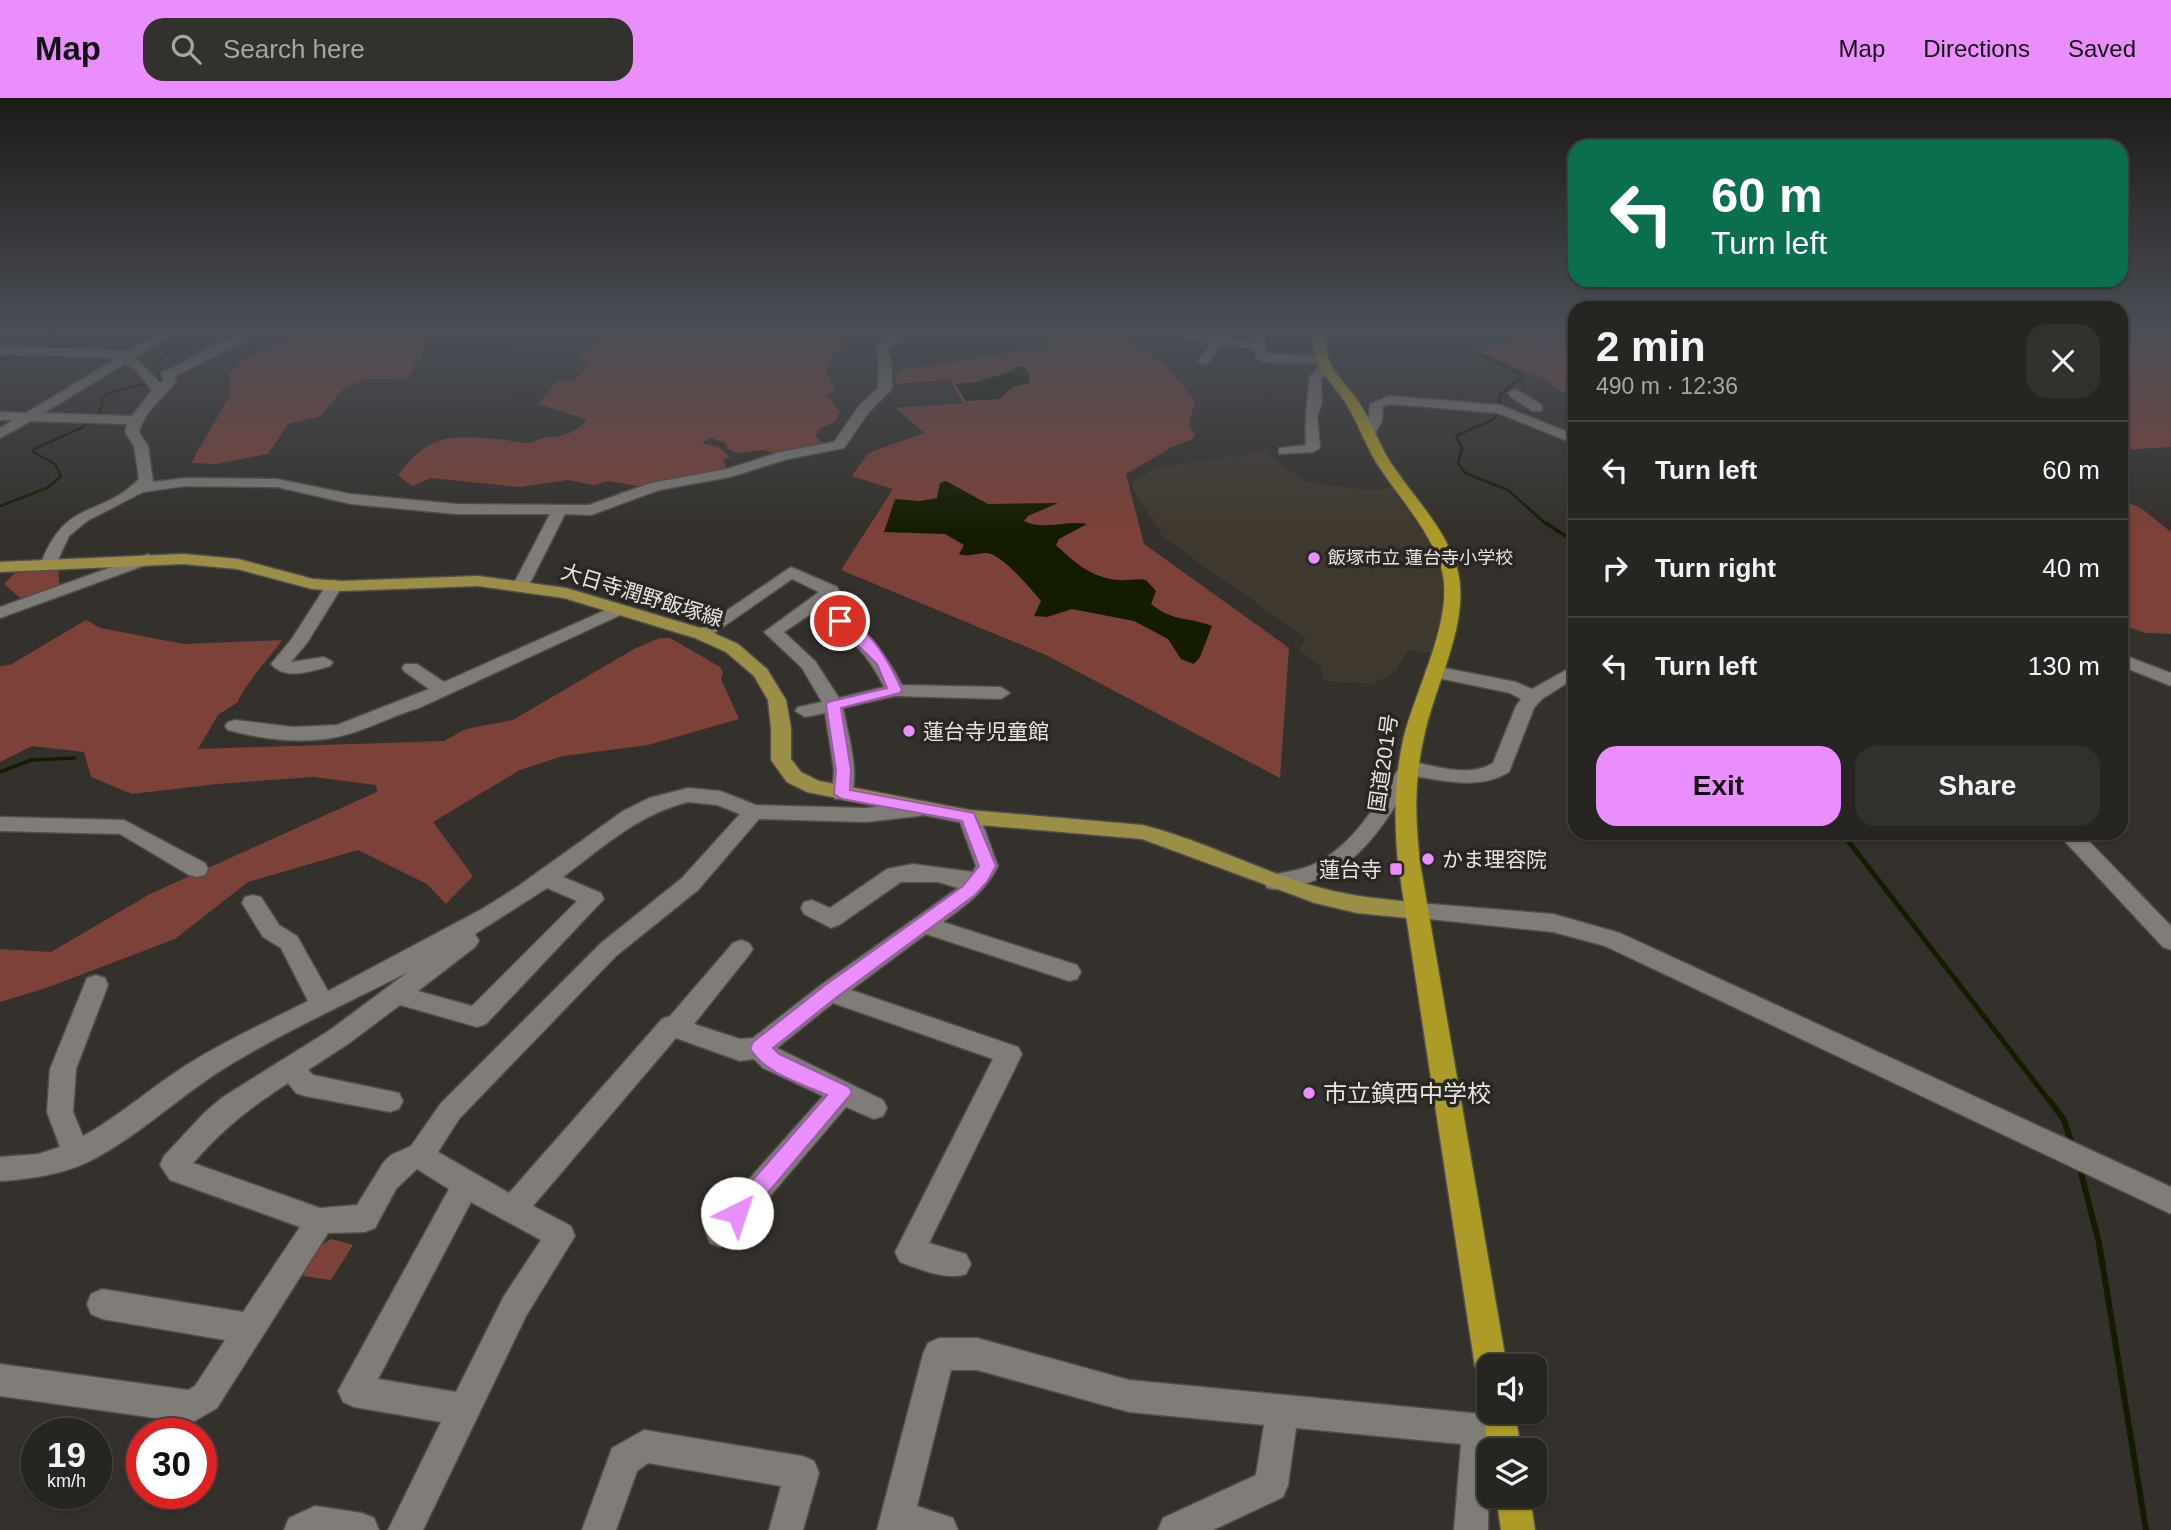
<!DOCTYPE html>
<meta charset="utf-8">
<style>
:root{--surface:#272521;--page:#33312e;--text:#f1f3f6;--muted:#a4a5a5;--line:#43423f;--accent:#ea8dfd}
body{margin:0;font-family:Arial,"Noto Sans JP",sans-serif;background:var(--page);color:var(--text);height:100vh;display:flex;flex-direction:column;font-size:26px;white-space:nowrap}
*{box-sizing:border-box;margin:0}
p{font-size:23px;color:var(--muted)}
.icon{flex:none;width:38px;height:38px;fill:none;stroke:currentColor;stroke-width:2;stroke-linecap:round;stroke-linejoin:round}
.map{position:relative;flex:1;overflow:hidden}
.side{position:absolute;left:1568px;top:203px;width:560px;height:539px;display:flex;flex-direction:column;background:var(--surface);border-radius:21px;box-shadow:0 2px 5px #0004,0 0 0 2px var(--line)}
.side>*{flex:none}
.top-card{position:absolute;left:1568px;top:42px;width:560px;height:147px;border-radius:21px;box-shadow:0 2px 5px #0004,0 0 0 2px var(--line);background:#0b6e4f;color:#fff;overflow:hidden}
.fabs{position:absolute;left:1477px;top:1256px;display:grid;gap:14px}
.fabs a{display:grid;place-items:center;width:70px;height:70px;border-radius:14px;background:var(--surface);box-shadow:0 2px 5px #0004,0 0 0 2px var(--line);font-size:35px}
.speed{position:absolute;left:21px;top:1320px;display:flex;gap:14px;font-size:35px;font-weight:700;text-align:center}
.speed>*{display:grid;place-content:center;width:91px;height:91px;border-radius:50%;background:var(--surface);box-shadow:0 2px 5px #0004,0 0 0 2px var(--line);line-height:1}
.speed small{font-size:18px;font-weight:400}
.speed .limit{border:10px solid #d22;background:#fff;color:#111}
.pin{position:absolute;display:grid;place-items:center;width:60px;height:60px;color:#fff;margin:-30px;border:4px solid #fff;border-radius:50%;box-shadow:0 2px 7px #0007}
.me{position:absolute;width:77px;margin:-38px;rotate:41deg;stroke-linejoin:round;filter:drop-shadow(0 0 5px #0008)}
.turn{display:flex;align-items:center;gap:24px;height:147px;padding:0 28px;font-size:32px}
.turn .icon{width:91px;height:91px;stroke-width:2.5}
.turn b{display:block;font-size:49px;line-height:60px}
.round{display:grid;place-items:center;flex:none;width:74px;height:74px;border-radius:21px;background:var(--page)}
.summary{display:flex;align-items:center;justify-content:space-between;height:119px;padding:0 28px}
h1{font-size:42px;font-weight:700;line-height:52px}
.cta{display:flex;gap:14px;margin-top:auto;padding:14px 28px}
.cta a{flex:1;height:80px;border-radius:21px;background:var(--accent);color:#111;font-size:28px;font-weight:700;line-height:80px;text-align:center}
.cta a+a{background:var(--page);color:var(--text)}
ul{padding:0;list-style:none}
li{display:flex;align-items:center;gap:21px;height:98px;padding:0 28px;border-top:2px solid var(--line)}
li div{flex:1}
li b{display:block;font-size:26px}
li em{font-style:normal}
header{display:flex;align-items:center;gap:42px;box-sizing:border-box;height:98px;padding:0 35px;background:var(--accent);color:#111}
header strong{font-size:33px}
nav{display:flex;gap:38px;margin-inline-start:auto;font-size:24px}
.search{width:490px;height:63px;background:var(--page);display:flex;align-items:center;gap:18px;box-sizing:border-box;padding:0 24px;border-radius:21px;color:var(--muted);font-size:26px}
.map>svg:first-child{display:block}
.built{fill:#40392f}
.green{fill:#7c4138}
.water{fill:#141c00}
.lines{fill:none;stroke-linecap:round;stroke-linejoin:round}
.stream-far3{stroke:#141c00;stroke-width:2.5}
.stream-far2{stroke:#141c00;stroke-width:3.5}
.stream-far1{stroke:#141c00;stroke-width:5}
.stream{stroke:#141c00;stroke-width:6}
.minor-casing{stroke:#514d4a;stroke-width:3}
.major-casing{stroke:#514d4a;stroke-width:3}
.highway-casing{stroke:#514d4a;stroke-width:3}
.minor{fill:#807c77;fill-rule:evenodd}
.major{fill:#9b8f47;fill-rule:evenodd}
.highway{fill:#ad9b27;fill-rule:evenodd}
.route{fill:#ea8dfd;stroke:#985ca4;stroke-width:2}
.poi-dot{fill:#ea8dfd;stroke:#2a2722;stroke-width:2.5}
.labels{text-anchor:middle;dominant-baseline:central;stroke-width:7;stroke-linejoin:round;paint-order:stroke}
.far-poi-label{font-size:18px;fill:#e7e5e2;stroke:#2a2722;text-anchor:start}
.street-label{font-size:21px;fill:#e7e5e2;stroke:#2a2722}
.poi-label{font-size:21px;fill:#e7e5e2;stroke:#2a2722;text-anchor:start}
.near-poi-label{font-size:24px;fill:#e7e5e2;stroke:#2a2722;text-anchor:start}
</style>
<header>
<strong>Map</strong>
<div class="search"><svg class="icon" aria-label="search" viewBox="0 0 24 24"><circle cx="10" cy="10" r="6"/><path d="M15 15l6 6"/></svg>Search here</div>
<nav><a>Map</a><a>Directions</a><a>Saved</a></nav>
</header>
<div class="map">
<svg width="2171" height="1432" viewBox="0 0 2171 1432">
<rect width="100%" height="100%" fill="#34312c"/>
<path class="built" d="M1265 354 1305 383 1356 391 1378 392 1391 389 1429 444 1442 475 1441 517 1430 555 1408 552 1393 576 1371 586 1323 583 1321 568 1299 552 1306 540 1163 439 1133 392V384L1156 370Z"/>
<path class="green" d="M295 232H435L423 249 421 260 413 263 416 268 407 282 366 281 343 291 320 318 288 326 268 356 216 366 191 365 230 297 229 275 247 258 279 246Z
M598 232H671L679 238 695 239 753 232 776 234 861 232C845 243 831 255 826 274L835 292 827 298 840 313 836 323 817 332 816 339 825 347 822 356H778L764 352 737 355 728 351 726 345 710 340 702 345 719 349 730 359 723 362 732 380C692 384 655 389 619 408L611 403 620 394 638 388 608 383 594 387 568 382 520 389 431 380 412 388 398 377C429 336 448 337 497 341 507 341 519 346 529 345 536 344 543 338 549 339 564 339 577 333 587 322L539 306 556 284 576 281 588 267 579 258 583 252 593 250 597 245 590 238Z
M1050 232 1126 241 1164 265 1195 303 1189 327 1195 337 1191 342 1172 349 1126 376 1144 446 1289 550 1280 680 1046 557 841 472 893 391 852 378 868 355 924 335 896 310 963 305 950 282 894 286 899 272 1047 249Z
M1534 232H1575V302L1546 282 1474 251C1494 244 1515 243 1535 236Z
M2121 232 2171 233V349L2121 352Z
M2121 402 2141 410 2171 434V536L2146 535 2121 527Z
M58 471 60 491 26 505 4 486 15 475Z
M86 522 100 530 184 546 282 542C272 557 241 591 238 604L218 617 198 651 444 643 466 631 513 622 634 551 660 540H670L720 569 723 574 721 581 739 621 648 647 563 658 520 672 433 724 473 778 446 806 427 786 358 752 248 784 175 841 46 890 0 904V851L51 854 150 796 377 694 376 687 313 679 217 686 132 696 91 679 84 654 32 648 0 664V568L10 567Z
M331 1141 353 1147 331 1182 297 1177 313 1151Z"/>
<path class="water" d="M1019 268 1025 269 1030 278 1029 285 1013 289 999 301 966 303 956 286 977 284 1012 273Z
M946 383 988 406 1058 405 1028 418 1024 423C1043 433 1067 422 1087 426L1059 441 1056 447C1074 464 1092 480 1118 482 1128 483 1137 480 1146 482L1156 493 1151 506C1175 525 1187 518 1212 528L1200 559 1194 566 1181 561 1168 541 1134 523 1072 511 1047 519 1034 518 1041 503C1030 490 1003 457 987 455 977 454 969 460 959 456L964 447 945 436 884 434 895 401 920 403 937 400 940 385Z"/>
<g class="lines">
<path class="stream-far3" d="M1451 232 1449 239 1454 245 1524 277 1501 296 1496 318 1492 322 1456 338 1462 350 1458 365 1465 375 1508 392 1546 426
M0 263 59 232
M0 408 47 390 61 378 55 366 33 354 34 351 83 329 98 316 103 306 101 301 109 295 161 281 156 270 157 265 169 253 211 232"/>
<path class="stream-far2" d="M1544 424 1575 444
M0 674 31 662 75 660"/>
<path class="stream-far1" d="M1842 735 2051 1005"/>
<path class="stream" d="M2050 1003 2064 1022 2072 1046
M2080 1071 2099 1145 2146 1432"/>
<defs>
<path id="minor" d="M164 232H178L135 260 160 285 164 282 161 277 162 274C198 261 227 232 266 232L174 279 177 283C164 298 144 314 139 334L148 348 153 384 185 380 277 381 351 396 456 406 589 407 651 385 727 371 780 354 834 344 859 308 878 290 879 261 875 252C882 238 895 232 910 232L887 252 891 261 892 291 869 314 844 350 788 361 730 379 659 392 591 417 565 416 527 491H515L513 487 550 416H456L351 406 277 389 185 388 143 394 87 423 69 438 55 468H43L41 465C67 399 99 421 139 381L134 348 125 334 127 326 31 323 0 340V330L13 322H0V314L26 315 117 260 0 256V248L128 253ZM126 265 137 273 152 292 132 318 44 315Z
M1182 232 1252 244 1250 232H1262L1267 256 1321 258 1327 262 1321 266 1262 264 1256 260 1254 251 1222 246 1208 266 1204 267 1198 263 1211 245 1180 240 1178 237Z
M1325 265 1331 269 1321 281 1322 305 1317 319 1320 350 1313 354 1279 356V350L1306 347C1304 323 1308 303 1309 280L1321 266Z
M1515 291 1542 307V313H1532L1510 298 1508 295Z
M1390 298 1500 307 1575 337V346L1498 315 1391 306 1383 308 1382 323 1374 337H1364L1362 334 1368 323 1370 306Z
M148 456 156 461 154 464 0 520V509Z
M791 469 837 489 839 493 826 505C858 527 884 551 902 587L1001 589 1010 595 1001 601 895 598 843 610C847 633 862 681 849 701H835L832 696 834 672 825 615 805 619 795 613 798 609 822 604 802 570 764 534 819 494 792 481 707 540 701 541 692 536ZM815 513C845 534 868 555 884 589L839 600 815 563 784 534Z
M335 482 343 487 307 545 291 564 324 559 333 564 330 568C312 573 285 583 271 566L291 542 329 483Z
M619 506 628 511 625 515 419 610C397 616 379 626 358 633 317 648 269 643 228 632L225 628 228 624 235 622 293 629 337 627 429 591 405 574 402 570 405 566H417L444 584Z
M2121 556 2171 575V588L2121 568Z
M1575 567V580L1542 601 1534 610 1509 674C1479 692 1447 683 1414 678 1385 725 1358 774 1299 787 1288 790 1278 793 1267 790L1264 784 1267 778C1283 774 1300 773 1314 766 1355 747 1379 702 1402 665L1409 663C1435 668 1469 680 1493 665L1516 608 1521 601 1510 595 1428 578 1425 574 1428 570 1434 568 1516 584 1532 591Z
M688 690 720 693 756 707 866 710 919 704 926 706 929 711 926 716 919 718 866 724 759 721 698 792 616 858 459 1021 438 1054 509 1095 662 921 670 918 733 845 741 842 749 845 753 851 749 857 694 926 740 941 753 940 821 887 958 790 938 784H901L839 827 831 830 804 816 801 810 804 804 812 802 830 810 887 771 913 766 973 774 976 768 958 719 962 714 969 712 976 714 980 719 998 768C985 794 966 807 943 824L1077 867 1081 874 1077 881 1069 883 926 836 851 892 1018 949 1022 956 929 1145 966 1156 971 1166 966 1176C947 1183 919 1171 900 1164L895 1154 993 961 833 905 777 950 883 1002 887 1010 883 1018 874 1021 846 1009 730 1145 720 1149 710 1145 706 1135 710 1125 823 998 763 970 754 961 740 963 676 940 533 1108 571 1128 575 1138 526 1218 423 1432H388L441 1324 354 1309 343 1304 338 1293 449 1091 417 1071 396 1091 375 1130 365 1134 328 1135 217 1310 191 1325 0 1298V1266L188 1292 195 1288 225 1242 102 1221 91 1216 87 1206 91 1196 102 1191 243 1214 300 1129 170 1082 160 1067 164 1058 204 1015 223 999 330 932 408 874C350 904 289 931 233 965 182 995 140 1038 88 1064 60 1077 30 1081 0 1083V1059L38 1056 60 1049 47 1014 50 971 87 880 96 877 105 880 108 887 76 971 73 1014 83 1038C120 1018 150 990 185 968 224 943 267 924 308 903L281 850 263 839 242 805 245 799 253 797 261 799 279 827 297 838 328 893 482 811 517 789 623 713 649 700ZM688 704 717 707 740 716 682 780 600 846 441 1005 411 1048 391 1057 383 1065 357 1107 320 1110 193 1065C226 1028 247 1012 288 985L296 995 305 998 390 1014 399 1011 403 1003 399 995 313 977 308 972 348 946 400 907 477 929 486 926 604 801 601 795 563 779C603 749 639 716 688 704ZM547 790 577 803 472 908 418 893 475 849 479 843 475 836ZM471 1104 541 1142 504 1198 456 1294 378 1281Z
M0 719 124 722 205 765 208 771 205 777 197 779 189 777 120 736 0 733Z
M2057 735H2081L2171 828V852L2163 849Z
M1418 805 1553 816 1620 835 2171 1089V1116L1605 848 1553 834 1410 819 1407 813 1410 807Z
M939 1240H977L1129 1282 1502 1318 1514 1322 1518 1334 1514 1346 1489 1353 1488 1432H1454L1461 1346 1296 1330 1288 1387 1283 1399 1213 1432H1158L1163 1420 1256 1377 1264 1327 1129 1314 977 1272H951L917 1408 953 1420 958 1432H877L923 1256 928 1245Z
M644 1332 802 1358 814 1363 819 1375 803 1432H769L781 1388 648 1365 637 1373 616 1432H582L612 1350Z
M315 1408 362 1415 374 1420 379 1432H284L289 1420Z"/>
<path id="major" d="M183 456 238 461 313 481 342 483 478 478 566 490 707 532 738 546 767 571 786 602 791 630V661L801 674 819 683 969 712 1142 727C1204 742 1260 774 1321 790 1353 799 1385 801 1418 805L1426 807 1429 813 1426 819 1418 821 1357 815 1315 805 1142 741 969 726 807 694 787 684 771 662V630L768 602 754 578 726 554 695 540 564 500 478 488 342 493 312 491 237 471 183 466 0 474V464Z"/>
<path id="highway" d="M1314 232H1326C1322 270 1341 277 1360 306 1371 323 1378 344 1389 362 1412 398 1448 432 1458 474 1470 526 1434 588 1424 639 1414 682 1415 721 1420 765L1507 1269H1489V1284L1480 1280 1475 1269 1398 765C1394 722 1394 680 1404 638 1416 591 1454 520 1442 473 1431 432 1398 399 1376 364 1365 346 1358 325 1347 307 1328 277 1310 270 1314 232Z
M1489 1302V1314H1515L1521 1353 1489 1355 1483 1314Z
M1496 1398H1530L1535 1432H1501Z"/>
</defs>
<use href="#minor" class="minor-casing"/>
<use href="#major" class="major-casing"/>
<use href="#highway" class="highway-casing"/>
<use href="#minor" class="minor"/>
<use href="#major" class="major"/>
<use href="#highway" class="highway"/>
</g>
<linearGradient id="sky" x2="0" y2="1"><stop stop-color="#1d1b18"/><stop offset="0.54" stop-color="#4a4e56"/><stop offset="1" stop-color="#4a4e56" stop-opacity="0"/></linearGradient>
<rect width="2171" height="432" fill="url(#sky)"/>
<path class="route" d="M840 519C871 529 890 565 902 592L900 595 841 610 851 672 850 692 974 715 996 768 987 784 975 797 837 899 773 950 779 956 849 989 852 995 745 1122 737 1125 730 1122 726 1115 730 1108 827 997C803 986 763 975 750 950L753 944 824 888 963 788 979 768 962 723 842 701 834 696 836 672 826 607 828 604 887 590 877 566 833 523Z"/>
<g class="poi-dot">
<circle cx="1314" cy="460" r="7"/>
<circle cx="909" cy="633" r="7"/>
<circle cx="1428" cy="761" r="7"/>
<rect x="1389" y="764" width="14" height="14" rx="3.5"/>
<circle cx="1309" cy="995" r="7"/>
</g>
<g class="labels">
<g class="far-poi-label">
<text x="1328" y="460">飯塚市立 蓮台寺小学校</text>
</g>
<g class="street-label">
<text transform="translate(642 497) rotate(17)">大日寺潤野飯塚線</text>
<text transform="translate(1383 665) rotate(-82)">国道201号</text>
</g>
<g class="poi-label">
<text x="923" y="633">蓮台寺児童館</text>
<text x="1442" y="761">かま理容院</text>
<text x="1382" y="771" text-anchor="end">蓮台寺</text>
</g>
<g class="near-poi-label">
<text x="1323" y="995">市立鎮西中学校</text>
</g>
</g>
</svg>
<div class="fabs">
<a><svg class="icon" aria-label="sound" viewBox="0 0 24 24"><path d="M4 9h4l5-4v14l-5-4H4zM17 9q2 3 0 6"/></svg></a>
<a><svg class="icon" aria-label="layers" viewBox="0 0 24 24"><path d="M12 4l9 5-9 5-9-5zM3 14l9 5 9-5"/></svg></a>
</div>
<div class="speed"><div>19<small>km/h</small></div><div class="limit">30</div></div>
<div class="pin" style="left:840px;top:523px;background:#d93025"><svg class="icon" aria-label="arrive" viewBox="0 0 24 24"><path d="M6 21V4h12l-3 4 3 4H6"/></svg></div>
<svg class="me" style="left:737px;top:1115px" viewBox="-20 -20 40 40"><circle r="19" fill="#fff"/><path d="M0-13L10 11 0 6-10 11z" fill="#ea8dfd"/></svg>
<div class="top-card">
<div class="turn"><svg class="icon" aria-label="left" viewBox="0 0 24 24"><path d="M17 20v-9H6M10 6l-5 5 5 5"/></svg><div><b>60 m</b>Turn left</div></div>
</div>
<section class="side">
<div class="summary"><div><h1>2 min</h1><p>490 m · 12:36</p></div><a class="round"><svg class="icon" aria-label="close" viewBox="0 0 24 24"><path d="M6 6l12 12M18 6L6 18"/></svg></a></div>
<ul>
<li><svg class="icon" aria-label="left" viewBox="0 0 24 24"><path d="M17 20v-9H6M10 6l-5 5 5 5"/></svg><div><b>Turn left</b></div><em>60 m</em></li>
<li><svg class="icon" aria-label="right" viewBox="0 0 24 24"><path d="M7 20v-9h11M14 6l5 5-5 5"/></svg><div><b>Turn right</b></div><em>40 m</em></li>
<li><svg class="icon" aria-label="left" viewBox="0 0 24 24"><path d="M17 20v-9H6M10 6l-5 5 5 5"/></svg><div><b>Turn left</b></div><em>130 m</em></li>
</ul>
<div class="cta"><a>Exit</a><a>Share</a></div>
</section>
</div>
